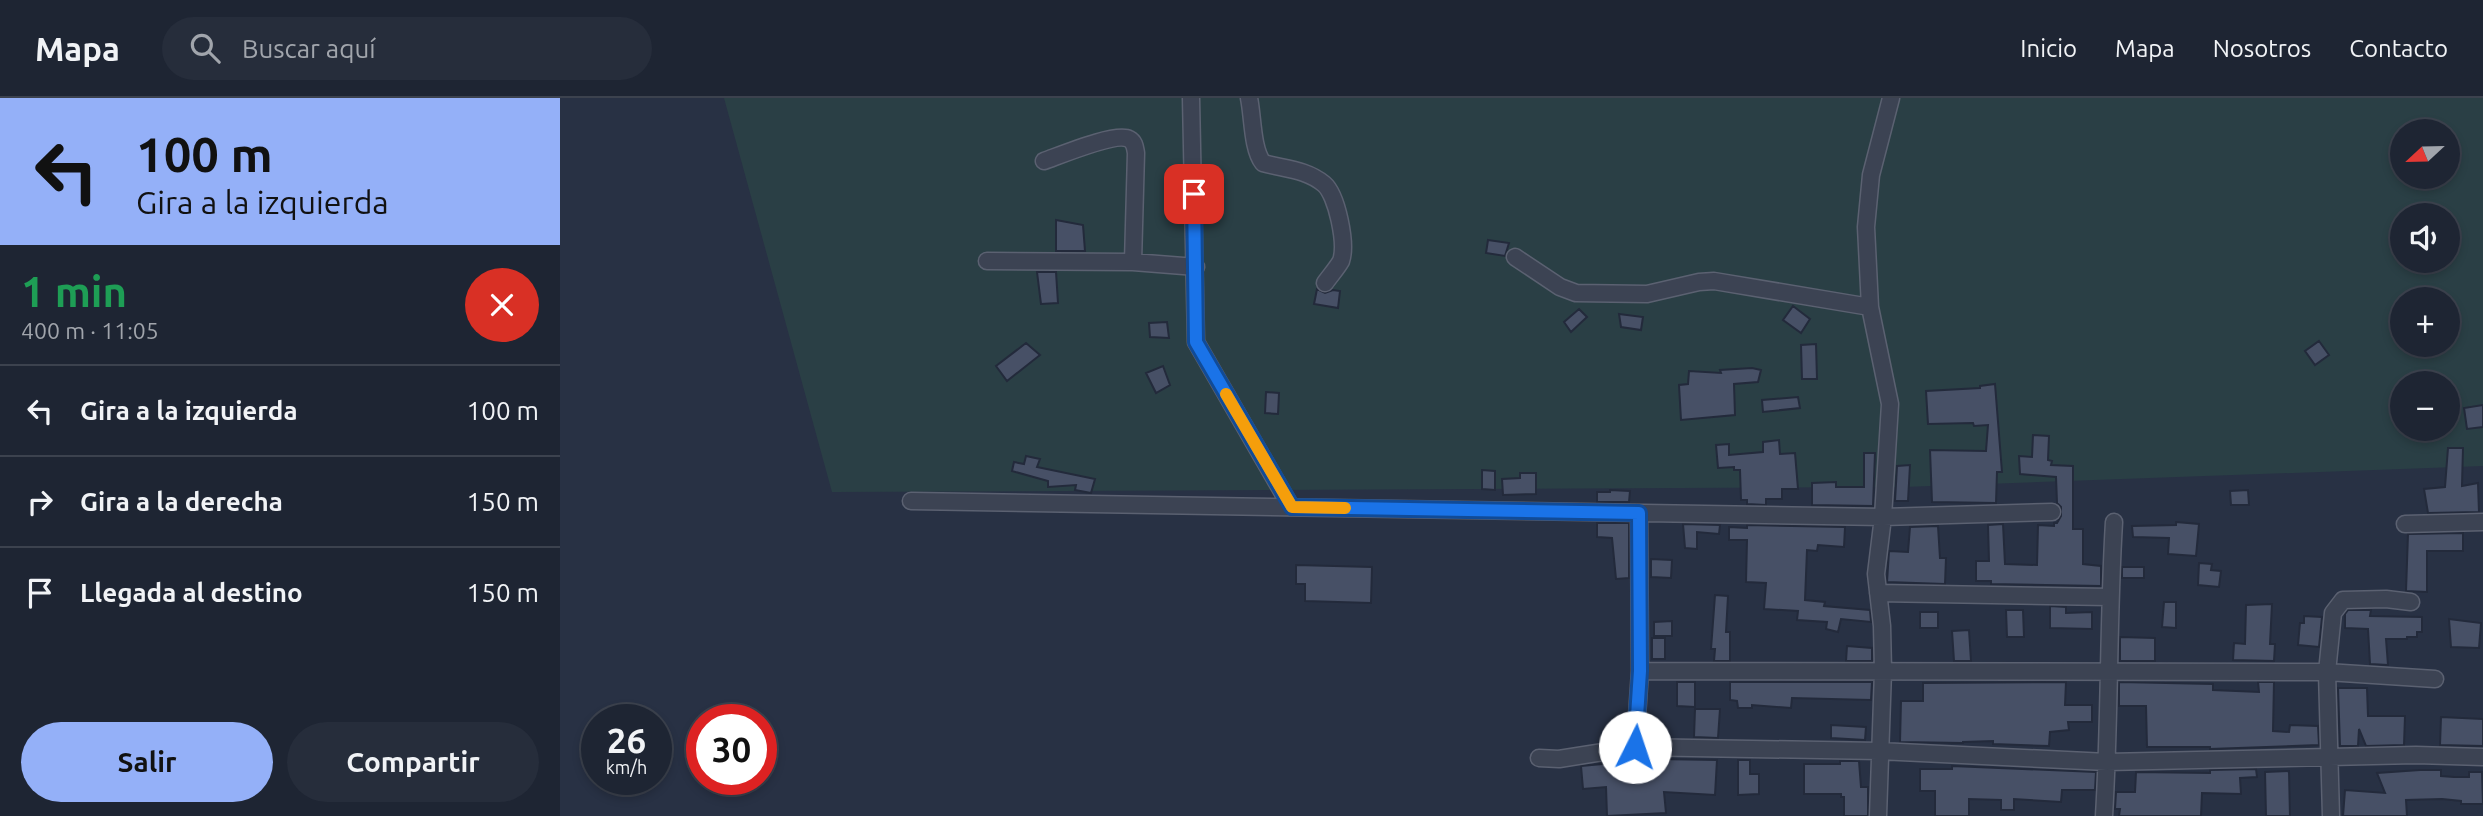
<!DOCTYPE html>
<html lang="es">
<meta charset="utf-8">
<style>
:root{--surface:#1e2533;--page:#262d3b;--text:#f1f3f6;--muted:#a1a5ac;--line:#3c424e;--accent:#94b0f8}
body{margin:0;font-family:Ubuntu,sans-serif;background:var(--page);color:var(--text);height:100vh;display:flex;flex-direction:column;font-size:26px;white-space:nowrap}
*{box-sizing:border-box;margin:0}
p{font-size:23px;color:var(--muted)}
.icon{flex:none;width:38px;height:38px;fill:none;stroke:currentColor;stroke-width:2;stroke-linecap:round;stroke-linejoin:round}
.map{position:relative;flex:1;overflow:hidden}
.panel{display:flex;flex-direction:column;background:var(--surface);width:560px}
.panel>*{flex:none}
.guide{background:#94b0f8;color:#111;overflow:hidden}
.needle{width:46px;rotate:248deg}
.controls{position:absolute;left:1830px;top:21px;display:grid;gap:14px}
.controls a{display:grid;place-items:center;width:70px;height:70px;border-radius:50%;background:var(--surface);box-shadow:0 4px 10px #0003,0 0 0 2px var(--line);font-size:35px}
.speed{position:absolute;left:21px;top:606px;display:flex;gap:14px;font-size:35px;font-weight:700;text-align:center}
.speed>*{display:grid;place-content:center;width:91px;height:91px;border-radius:50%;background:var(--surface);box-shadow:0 4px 10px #0003,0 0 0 2px var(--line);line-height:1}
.speed small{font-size:18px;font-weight:400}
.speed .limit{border:10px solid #d22;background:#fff;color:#111}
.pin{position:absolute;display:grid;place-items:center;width:60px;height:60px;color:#fff;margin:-30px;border-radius:14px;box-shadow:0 4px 10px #0006}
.me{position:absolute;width:77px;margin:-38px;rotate:4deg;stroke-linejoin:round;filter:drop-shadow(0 0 5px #0008)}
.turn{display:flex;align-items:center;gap:24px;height:147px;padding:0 21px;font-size:32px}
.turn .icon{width:91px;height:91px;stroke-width:2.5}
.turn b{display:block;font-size:49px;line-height:60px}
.round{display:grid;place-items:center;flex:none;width:74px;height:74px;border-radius:37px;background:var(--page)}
.overview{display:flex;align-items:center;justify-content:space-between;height:119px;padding:0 21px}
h1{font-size:42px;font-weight:700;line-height:52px;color:#1e9e55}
.button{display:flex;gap:14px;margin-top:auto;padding:14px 21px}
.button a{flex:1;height:80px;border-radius:42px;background:var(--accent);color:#111;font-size:28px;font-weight:700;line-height:80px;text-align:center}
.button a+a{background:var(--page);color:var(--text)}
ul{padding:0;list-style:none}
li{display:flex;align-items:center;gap:21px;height:91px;padding:0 21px;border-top:2px solid var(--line)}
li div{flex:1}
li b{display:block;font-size:26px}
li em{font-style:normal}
header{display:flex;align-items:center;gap:42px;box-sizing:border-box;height:98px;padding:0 35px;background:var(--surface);border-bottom:2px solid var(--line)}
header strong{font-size:33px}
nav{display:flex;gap:38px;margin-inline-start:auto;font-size:24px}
.search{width:490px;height:63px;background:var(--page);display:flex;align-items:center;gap:18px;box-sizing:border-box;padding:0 24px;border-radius:38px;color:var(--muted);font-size:26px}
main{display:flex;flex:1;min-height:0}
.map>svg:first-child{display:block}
.green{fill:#2a3f45;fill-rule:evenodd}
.building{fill:#475066;stroke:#232a3b;stroke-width:2}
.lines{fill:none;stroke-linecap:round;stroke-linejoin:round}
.street-casing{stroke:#5b6171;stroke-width:19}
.street{stroke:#3c4353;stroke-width:16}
.route-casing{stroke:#114b97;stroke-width:18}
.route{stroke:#1a73e8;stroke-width:12}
.slow{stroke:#f59e0b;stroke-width:12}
</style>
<header>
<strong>Mapa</strong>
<div class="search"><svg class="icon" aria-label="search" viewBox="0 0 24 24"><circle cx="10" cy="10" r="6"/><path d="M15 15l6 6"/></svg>Buscar aquí</div>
<nav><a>Inicio</a><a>Mapa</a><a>Nosotros</a><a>Contacto</a></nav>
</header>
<main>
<section class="panel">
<div class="guide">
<div class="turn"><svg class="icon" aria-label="left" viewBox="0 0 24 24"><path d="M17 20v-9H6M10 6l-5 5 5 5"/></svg><div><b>100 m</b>Gira a la izquierda</div></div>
</div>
<div class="overview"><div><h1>1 min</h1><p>400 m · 11:05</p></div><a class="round" style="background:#d93025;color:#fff"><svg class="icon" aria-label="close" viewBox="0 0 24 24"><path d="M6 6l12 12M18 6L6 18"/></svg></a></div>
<ul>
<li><svg class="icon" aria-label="left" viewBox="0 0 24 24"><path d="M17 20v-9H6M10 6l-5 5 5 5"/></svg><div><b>Gira a la izquierda</b></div><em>100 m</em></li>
<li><svg class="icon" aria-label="right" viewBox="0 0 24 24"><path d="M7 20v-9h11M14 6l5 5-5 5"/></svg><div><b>Gira a la derecha</b></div><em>150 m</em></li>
<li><svg class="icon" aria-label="arrive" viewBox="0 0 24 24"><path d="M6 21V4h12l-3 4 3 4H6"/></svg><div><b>Llegada al destino</b></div><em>150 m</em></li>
</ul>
<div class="button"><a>Salir</a><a>Compartir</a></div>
</section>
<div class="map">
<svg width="1923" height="718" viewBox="0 0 1923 718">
<rect width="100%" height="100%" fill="#283144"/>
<path class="green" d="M164 0H1923V368L1343 389 272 394ZM1843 33H1888V79H1843ZM1843 117H1888V163H1843ZM1843 201H1888V247H1843ZM1843 285H1888V331H1843Z"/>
<path class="building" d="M496 122 523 127 525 153H496Z
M928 142 949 145 945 158 926 155Z
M477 174H496L498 205 481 206Z
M757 191 765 195 773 192 780 193 778 210 754 206Z
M1233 208 1250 221 1241 235 1223 222Z
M1019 211 1027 219 1011 234 1004 224Z
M1059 216 1083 219 1081 232 1061 229Z
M607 224 609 240 590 239 589 225Z
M1759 243 1769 257 1755 267 1745 253Z
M466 245 480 257 447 283 436 268Z
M1256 246 1257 281H1242L1241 247Z
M603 268 610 287 596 295 586 275Z
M1192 270 1201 272 1198 284 1174 286 1175 317 1121 322 1119 287 1128 286 1129 273 1161 275 1160 272Z
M1435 286 1442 374H1437L1436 405 1372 404 1370 352 1426 353 1428 327 1414 328 1413 325 1368 326 1366 293 1420 290V288Z
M706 294 719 295 718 316 705 315Z
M1238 299 1240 310 1203 314 1202 302Z
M1923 307V329L1907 331 1904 310Z
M1473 337 1489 338 1488 362 1492 363 1491 367 1513 368V431H1523V466L1541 468V488L1431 486V483H1416V463H1429L1428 427 1443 426 1445 466 1477 467 1478 427 1494 428V425H1497L1501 418V409L1497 405 1496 379 1460 376 1459 358 1472 359Z
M1219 342 1220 356 1235 355 1238 391H1222V401H1206V407L1187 406V402H1181L1180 372H1174V369L1158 370 1156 347 1169 346V357L1203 354V344Z
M1888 350H1903L1902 388 1918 385 1919 414 1868 415 1864 391 1885 389Z
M1304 355H1315L1313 408 1252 407V385L1276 384V389H1304Z
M466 358 480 361 477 369 535 381 531 395 515 392 516 387 488 389V383L452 373 454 364 464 366Z
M1350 367 1348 403H1335L1337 368Z
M922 372 935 373V392L922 391Z
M960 375H976V396L943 397 942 381 960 380Z
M1050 392 1070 393 1069 404H1037V394H1050Z
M1688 392 1689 407H1671L1670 393Z
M1616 424 1639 426 1636 458 1608 456 1609 440 1573 439 1572 428 1616 427Z
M1037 425H1069V480L1056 481 1052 440 1037 439Z
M1123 426 1160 427 1159 436 1137 434V451L1125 450Z
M1187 427 1285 429 1284 449 1258 447 1257 453 1247 452 1245 502 1265 504 1264 508 1310 512 1311 524 1281 521 1278 534 1266 531 1267 524 1237 522 1238 513 1204 511 1206 485 1186 484 1187 442H1169V429L1187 430Z
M1378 428 1380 460H1386L1385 486 1327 484 1329 453 1348 454 1350 429Z
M1903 435V453H1867V494L1846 493 1848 436Z
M1091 461 1112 462 1111 480 1091 479Z
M1639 465 1652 466 1651 472 1661 473 1659 489 1638 487Z
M736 467 812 469 811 505 745 503V486H736Z
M1562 469H1584V480H1562Z
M1155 497 1168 498 1166 534H1170V563H1154L1155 551H1151Z
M1604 504H1616V530L1602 529Z
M1712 506 1710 546H1715L1714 563 1673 562 1674 545 1685 546 1686 507Z
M1490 508 1506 509V515L1532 514V531L1490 530Z
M1446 512H1463L1464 539H1447Z
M1788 512H1811L1810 518 1862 519V534H1857V539H1847V541H1826L1828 567 1810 566 1808 531 1785 530V516Z
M1360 514H1378V530H1360Z
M1744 518 1762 519 1759 549 1738 547 1740 525H1744Z
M1889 521 1921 525 1919 550 1891 549Z
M1112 523V538H1094V524Z
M1409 532 1411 563H1394L1392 533Z
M1560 539 1595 540V563H1560Z
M1092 540H1105V561H1092Z
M1287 548 1312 550V563H1286Z
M1117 584H1135V609L1117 608Z
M1170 584H1312L1311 602 1232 600 1231 610 1192 607V610H1178L1177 603 1170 602Z
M1506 584 1505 607H1532V624H1508L1509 632 1490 634 1489 648 1433 646V643L1403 644V645L1340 644 1341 603H1363V585Z
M1559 584 1653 586V592L1699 594 1698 584H1714L1713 633 1729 634 1730 627 1758 628 1759 647 1650 651V649H1587L1586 608H1559Z
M1778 590H1807L1808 618H1845L1844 647 1806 648 1799 631 1798 648H1780Z
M1135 611H1160L1158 640 1134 639Z
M1881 619 1923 621V648L1880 647Z
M1271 627 1306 629 1305 642 1271 640Z
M1097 661 1157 662 1155 697 1104 694 1106 715 1047 718 1046 689 1023 691 1021 668Z
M1178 662H1190V676H1199V696L1178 697Z
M1280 663H1299L1301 689H1308V718H1284V699H1281V696H1244V666H1280Z
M1392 668 1536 674 1535 692H1502L1501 704 1454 701V712H1441V702L1409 701V718H1375V693H1360V671H1392Z
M1696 671 1697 679 1680 680 1681 696 1642 695 1641 718H1559L1560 711H1555L1556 694H1575L1576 674 1650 675V672Z
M1860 672H1881V678L1894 679H1909V674H1922L1923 706H1901V703L1882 701 1846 702 1847 718H1783L1785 692 1825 695 1817 675Z
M1729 673 1730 718H1706L1705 674Z"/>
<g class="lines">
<defs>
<path id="street" d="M631 0 636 244 731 409
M689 0C693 19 692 51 703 65 724 71 746 71 764 86 777 97 787 146 781 163 777 170 770 178 765 185
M484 63C501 57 556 34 569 41 575 44 575 50 576 55L573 164
M955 159 1000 189 1016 195 1087 196 1139 184 1154 183 1310 209
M427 163 573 164 636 169
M351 403 1323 419 1492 414
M1845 426 1923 424
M1318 495 1549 499
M1080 573 1767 574 1875 581
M1075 649 1080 573 1079 415
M979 660 999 661 1075 649 1319 653 1547 664 1856 657 1923 659
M1318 718 1323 573 1322 528 1316 476 1323 419 1330 306 1310 209 1306 129 1311 77 1331 0
M1544 718C1550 620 1548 522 1554 424
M1771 718 1767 574 1773 515 1783 502 1826 501 1851 504"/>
</defs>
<use href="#street" class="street-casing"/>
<use href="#street" class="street"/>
</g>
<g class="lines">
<defs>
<path id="route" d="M634 96 636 244 732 409 1079 415 1080 573 1075 649"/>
</defs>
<use href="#route" class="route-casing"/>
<use href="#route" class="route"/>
<path class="slow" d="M666 296 732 409 785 410"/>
</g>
</svg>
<div class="controls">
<a><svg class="needle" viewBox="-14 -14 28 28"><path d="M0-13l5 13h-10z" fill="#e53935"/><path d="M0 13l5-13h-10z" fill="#a1a5ac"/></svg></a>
<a><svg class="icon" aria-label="sound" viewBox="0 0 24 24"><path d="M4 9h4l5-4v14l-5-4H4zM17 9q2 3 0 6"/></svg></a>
<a>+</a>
<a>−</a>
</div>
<div class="speed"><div>26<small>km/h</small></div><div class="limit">30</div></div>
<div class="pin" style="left:634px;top:96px;background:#d93025"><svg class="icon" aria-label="arrive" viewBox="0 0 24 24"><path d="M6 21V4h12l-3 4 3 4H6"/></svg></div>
<svg class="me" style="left:1075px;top:649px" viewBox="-20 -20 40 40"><circle r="19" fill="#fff"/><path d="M0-13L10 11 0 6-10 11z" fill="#1a73e8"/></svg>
</div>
</main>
